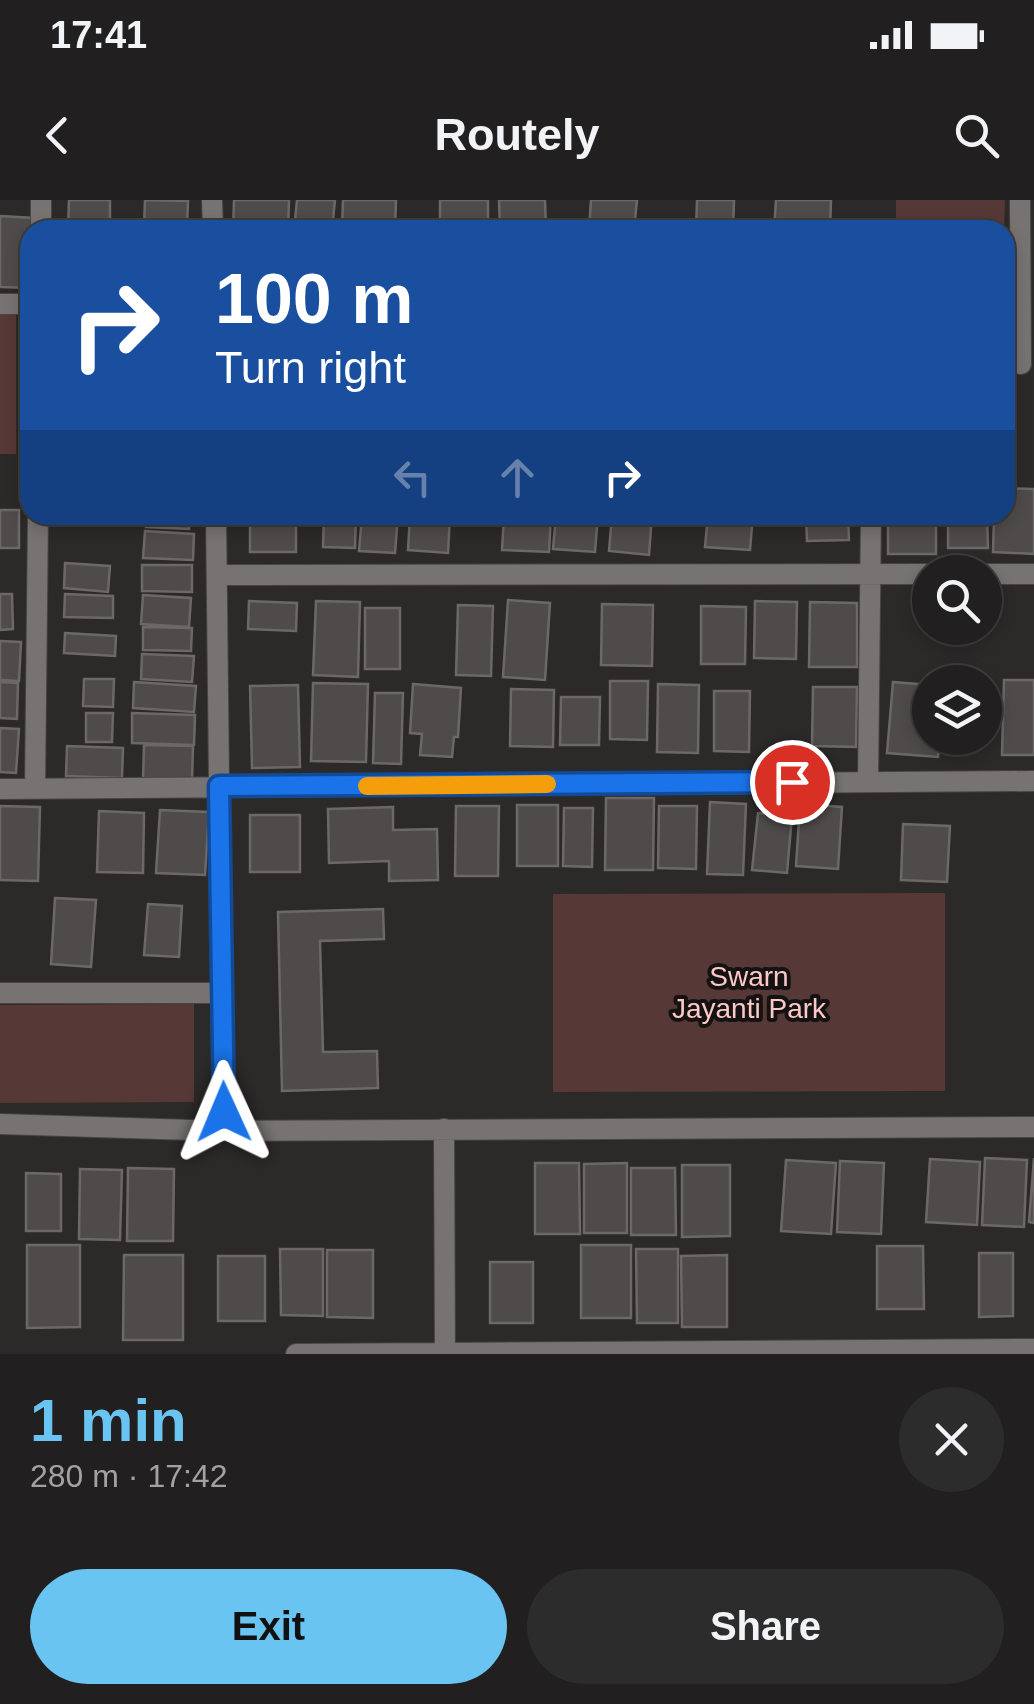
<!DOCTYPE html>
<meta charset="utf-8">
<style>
:root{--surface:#211f1f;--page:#2d2c2c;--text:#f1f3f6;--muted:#a2a2a4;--line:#3e3d3d;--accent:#69c4f1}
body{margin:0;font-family:Helvetica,sans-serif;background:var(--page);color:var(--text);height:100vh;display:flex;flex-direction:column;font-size:38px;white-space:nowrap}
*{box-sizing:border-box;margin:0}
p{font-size:32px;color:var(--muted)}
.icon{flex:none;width:55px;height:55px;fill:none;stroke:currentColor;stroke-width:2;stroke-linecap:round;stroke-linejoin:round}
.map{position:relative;height:1154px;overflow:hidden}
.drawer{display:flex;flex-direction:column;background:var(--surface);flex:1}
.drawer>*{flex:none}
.top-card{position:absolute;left:20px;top:20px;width:995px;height:305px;border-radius:30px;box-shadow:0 5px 15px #0003,0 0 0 2px var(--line);background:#1a4fa0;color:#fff;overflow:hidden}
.tools{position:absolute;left:912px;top:355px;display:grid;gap:20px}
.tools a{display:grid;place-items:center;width:90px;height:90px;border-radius:50%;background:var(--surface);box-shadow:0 5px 15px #0003,0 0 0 2px var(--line);font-size:50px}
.pin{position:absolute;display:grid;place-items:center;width:85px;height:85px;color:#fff;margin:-42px;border:5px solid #fff;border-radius:50%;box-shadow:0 2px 10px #0007}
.me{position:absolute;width:110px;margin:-55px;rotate:359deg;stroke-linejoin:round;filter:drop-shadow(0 0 8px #0008)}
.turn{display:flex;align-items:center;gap:35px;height:210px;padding:0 30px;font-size:45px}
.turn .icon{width:130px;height:130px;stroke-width:2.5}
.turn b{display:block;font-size:70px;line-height:85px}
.lanes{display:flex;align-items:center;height:95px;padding:0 30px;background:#0003;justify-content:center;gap:50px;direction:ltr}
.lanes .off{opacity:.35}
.round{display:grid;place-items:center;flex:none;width:105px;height:105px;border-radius:52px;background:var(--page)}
.headline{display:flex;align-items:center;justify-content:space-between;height:170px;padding:0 30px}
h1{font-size:60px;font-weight:600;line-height:75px;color:var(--accent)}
.action{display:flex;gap:20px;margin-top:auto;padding:20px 30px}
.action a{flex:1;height:115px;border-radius:60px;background:var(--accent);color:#111;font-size:40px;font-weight:600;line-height:115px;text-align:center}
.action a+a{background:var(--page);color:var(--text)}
.status{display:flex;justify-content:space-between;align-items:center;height:70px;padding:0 50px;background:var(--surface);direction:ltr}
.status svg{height:28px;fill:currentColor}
header{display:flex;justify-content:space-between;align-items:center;height:130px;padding:0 30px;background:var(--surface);font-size:45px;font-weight:600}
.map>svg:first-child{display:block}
.green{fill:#563836}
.building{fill:#4f4b4b;stroke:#6c6868;stroke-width:2.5}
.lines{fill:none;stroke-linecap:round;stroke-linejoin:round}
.minor-casing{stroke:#484444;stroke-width:22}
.minor{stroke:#787373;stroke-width:20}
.route-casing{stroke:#114b97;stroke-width:25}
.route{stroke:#1a73e8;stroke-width:18}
.slow{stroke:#f59e0b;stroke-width:18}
.labels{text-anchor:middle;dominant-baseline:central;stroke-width:8;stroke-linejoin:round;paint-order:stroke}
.park-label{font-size:28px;fill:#fdc8c5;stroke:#141212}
</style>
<div class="status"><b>17:41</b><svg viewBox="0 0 49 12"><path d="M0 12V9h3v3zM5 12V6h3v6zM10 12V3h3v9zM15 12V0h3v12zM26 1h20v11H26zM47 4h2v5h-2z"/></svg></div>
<header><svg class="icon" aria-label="back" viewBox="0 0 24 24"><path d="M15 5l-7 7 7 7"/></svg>Routely<svg class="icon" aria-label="search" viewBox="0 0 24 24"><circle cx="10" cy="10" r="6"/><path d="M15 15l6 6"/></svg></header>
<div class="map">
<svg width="1034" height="1154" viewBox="0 0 1034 1154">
<rect width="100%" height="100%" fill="#2c2929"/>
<path class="green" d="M896 0H1005L1004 30H896Z
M0 111H16V254H0Z
M945 693V891L553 892V694Z
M194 804V902L0 903V805Z"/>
<path class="building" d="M69 0H110V30L68 28Z
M145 0 188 1 187 27 144 26Z
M234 0H289L288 30H233Z
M297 0H335L332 30H294Z
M343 0H396L395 30H342Z
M440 0H488V30H440Z
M499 0H545L546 30H500Z
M591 0H637L634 30H589Z
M697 0H734L733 30H696Z
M776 0H831L830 30H774Z
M0 16 35 18 34 30H30V88L0 87Z
M1005 288 1034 289V354L993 352 994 315H1005Z
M0 310H19V348H0Z
M146 315H190L189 329 146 327Z
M250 315H296V352H250Z
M324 315H356L355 348 323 347Z
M362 315H398L395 353 359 351Z
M410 315H450L448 353 408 350Z
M504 315H551L549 352 502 350Z
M556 315H598L595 352 553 349Z
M612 315H652L649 355 609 351Z
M708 315H753L750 350 705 347Z
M806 315H848L849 340 807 341Z
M888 315H936V354H888Z
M948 315H987L988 348H948Z
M145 331 194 334 193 360 143 358Z
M65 363 110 366 108 392 64 388Z
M142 365H192V392L142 391Z
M0 394H12L13 429 0 430Z
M65 394 113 396V418L64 417Z
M143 395 191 398 189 427 141 424Z
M508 400 550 403 545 480 503 477Z
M249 401 297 403 296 431 248 429Z
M316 401 360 402 358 477 313 475Z
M755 401 797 402 796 459 754 458Z
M810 402 857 403V467H809Z
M602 404 653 405 652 466 601 465Z
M458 405 493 406 491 476 456 475Z
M701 406 746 407 745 464H701Z
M365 408H400V469H365Z
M143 427 192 428 191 451 143 450Z
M65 433 116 436 115 456 64 453Z
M0 441 21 442 19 481 0 480Z
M142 454 194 456 192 482 141 479Z
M84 479H114L113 507 83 506Z
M1004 480H1034V555H1002Z
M610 481H648L647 540 610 539Z
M0 482 18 483 17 519 0 518Z
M134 482 196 486 194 512 133 508Z
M893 482 930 485V538H939L938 557 887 553Z
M313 483 368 484 366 562 311 561Z
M413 484 461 488 458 537H454L452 557 420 555 422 534 410 533Z
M658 484 699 485 698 553 657 552Z
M298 485 300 567 252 568 250 486Z
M813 487H857L856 547 812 546Z
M511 489 554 490 553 547 510 546Z
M714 491H750L749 552 714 551Z
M375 493H403L401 564 373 563Z
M561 497H600L599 545H560Z
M86 513H113L112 542H86Z
M132 513 195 515 194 545 132 543Z
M0 528 19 529 16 573 0 572Z
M144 545 193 546 192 581 143 580Z
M67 546 123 548 122 578 66 576Z
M606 598H654L653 670H605Z
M710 602 746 604 743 675 707 674Z
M800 604 842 607 838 669 796 666Z
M517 605H558V666H517Z
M0 606 40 607 38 681 0 680Z
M456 606H499L498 676H455Z
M659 606H697L696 669 658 668Z
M393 607V630L437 629 438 680 389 681V661L329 663 328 609Z
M564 608H593L592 667 563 666Z
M160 610 209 612 205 675 156 673Z
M99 611 144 613 143 673 97 672Z
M758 613 792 616 787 673 752 670Z
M250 615H300V672H250Z
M903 624 950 626 947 682 901 680Z
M55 698 96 700 91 767 51 764Z
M148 704 182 706 179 757 144 755Z
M383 709 384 739 320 741 323 852 377 851 378 888 282 891 278 712Z
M985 958 1027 960 1024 1027 982 1025Z
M1034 958V1023L1029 1022Z
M930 959 980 962 977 1025 926 1022Z
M786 960 836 963 831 1034 781 1031Z
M840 961 884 963 881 1034 837 1032Z
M535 963H579L580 1034H535Z
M627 963V1033H584V964Z
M682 965H730V1036L682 1037Z
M128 968 174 969 173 1041H127Z
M631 968H675L676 1035H631Z
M80 969 122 970 120 1040 79 1039Z
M26 973 61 974V1031H26Z
M27 1045H80V1127L27 1128Z
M581 1045H631V1118H581Z
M877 1046H923L924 1109H877Z
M280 1049H323V1116L281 1115Z
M636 1049H678V1123H637Z
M327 1050H373V1118L327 1117Z
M979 1053H1013V1116L979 1117Z
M124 1055H183V1140H123Z
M727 1055V1127H682L681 1056Z
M218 1056H265V1121H218Z
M490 1062H533V1123H490Z"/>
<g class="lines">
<defs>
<path id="minor" d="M212 0 213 30
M1020 0 1021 164
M41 30V0
M0 104H30
M216 315 223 931
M985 374H1034
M217 375 930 374
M868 582 871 315
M35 588 38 315
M0 589 1034 581
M0 793H221
M0 924 223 931 1034 927
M444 929 445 1154
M296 1154 1034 1149"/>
</defs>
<use href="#minor" class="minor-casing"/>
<use href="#minor" class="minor"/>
</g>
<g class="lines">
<defs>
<path id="route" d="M224 912 219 586 792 582"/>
</defs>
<use href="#route" class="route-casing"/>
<use href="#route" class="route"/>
<path class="slow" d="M367 586 547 584"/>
</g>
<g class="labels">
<g class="park-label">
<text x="749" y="776">Swarn<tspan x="749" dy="32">Jayanti Park</tspan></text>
</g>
</g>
</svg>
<div class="tools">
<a><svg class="icon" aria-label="search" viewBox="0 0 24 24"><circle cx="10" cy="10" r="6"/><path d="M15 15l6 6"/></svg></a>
<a><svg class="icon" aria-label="layers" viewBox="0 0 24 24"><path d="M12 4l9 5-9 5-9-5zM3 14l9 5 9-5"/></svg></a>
</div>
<div class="pin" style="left:792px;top:582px;background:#d93025"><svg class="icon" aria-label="arrive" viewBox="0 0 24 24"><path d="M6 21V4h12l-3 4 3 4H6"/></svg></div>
<svg class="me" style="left:224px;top:912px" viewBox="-20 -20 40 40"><path d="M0-17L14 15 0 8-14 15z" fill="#1a73e8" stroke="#fff" stroke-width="4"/></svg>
<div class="top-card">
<div class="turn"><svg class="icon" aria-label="right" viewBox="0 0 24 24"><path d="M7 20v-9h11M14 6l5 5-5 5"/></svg><div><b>100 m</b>Turn right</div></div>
<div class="lanes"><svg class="icon off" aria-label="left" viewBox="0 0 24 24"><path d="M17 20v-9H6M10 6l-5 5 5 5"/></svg><svg class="icon off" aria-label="ahead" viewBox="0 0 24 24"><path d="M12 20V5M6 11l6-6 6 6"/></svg><svg class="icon" aria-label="right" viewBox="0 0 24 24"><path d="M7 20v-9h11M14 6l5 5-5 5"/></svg></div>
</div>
</div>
<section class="drawer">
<div class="headline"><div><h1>1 min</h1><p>280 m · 17:42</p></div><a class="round"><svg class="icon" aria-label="close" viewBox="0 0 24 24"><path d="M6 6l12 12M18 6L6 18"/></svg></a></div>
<div class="action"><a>Exit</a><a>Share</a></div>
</section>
